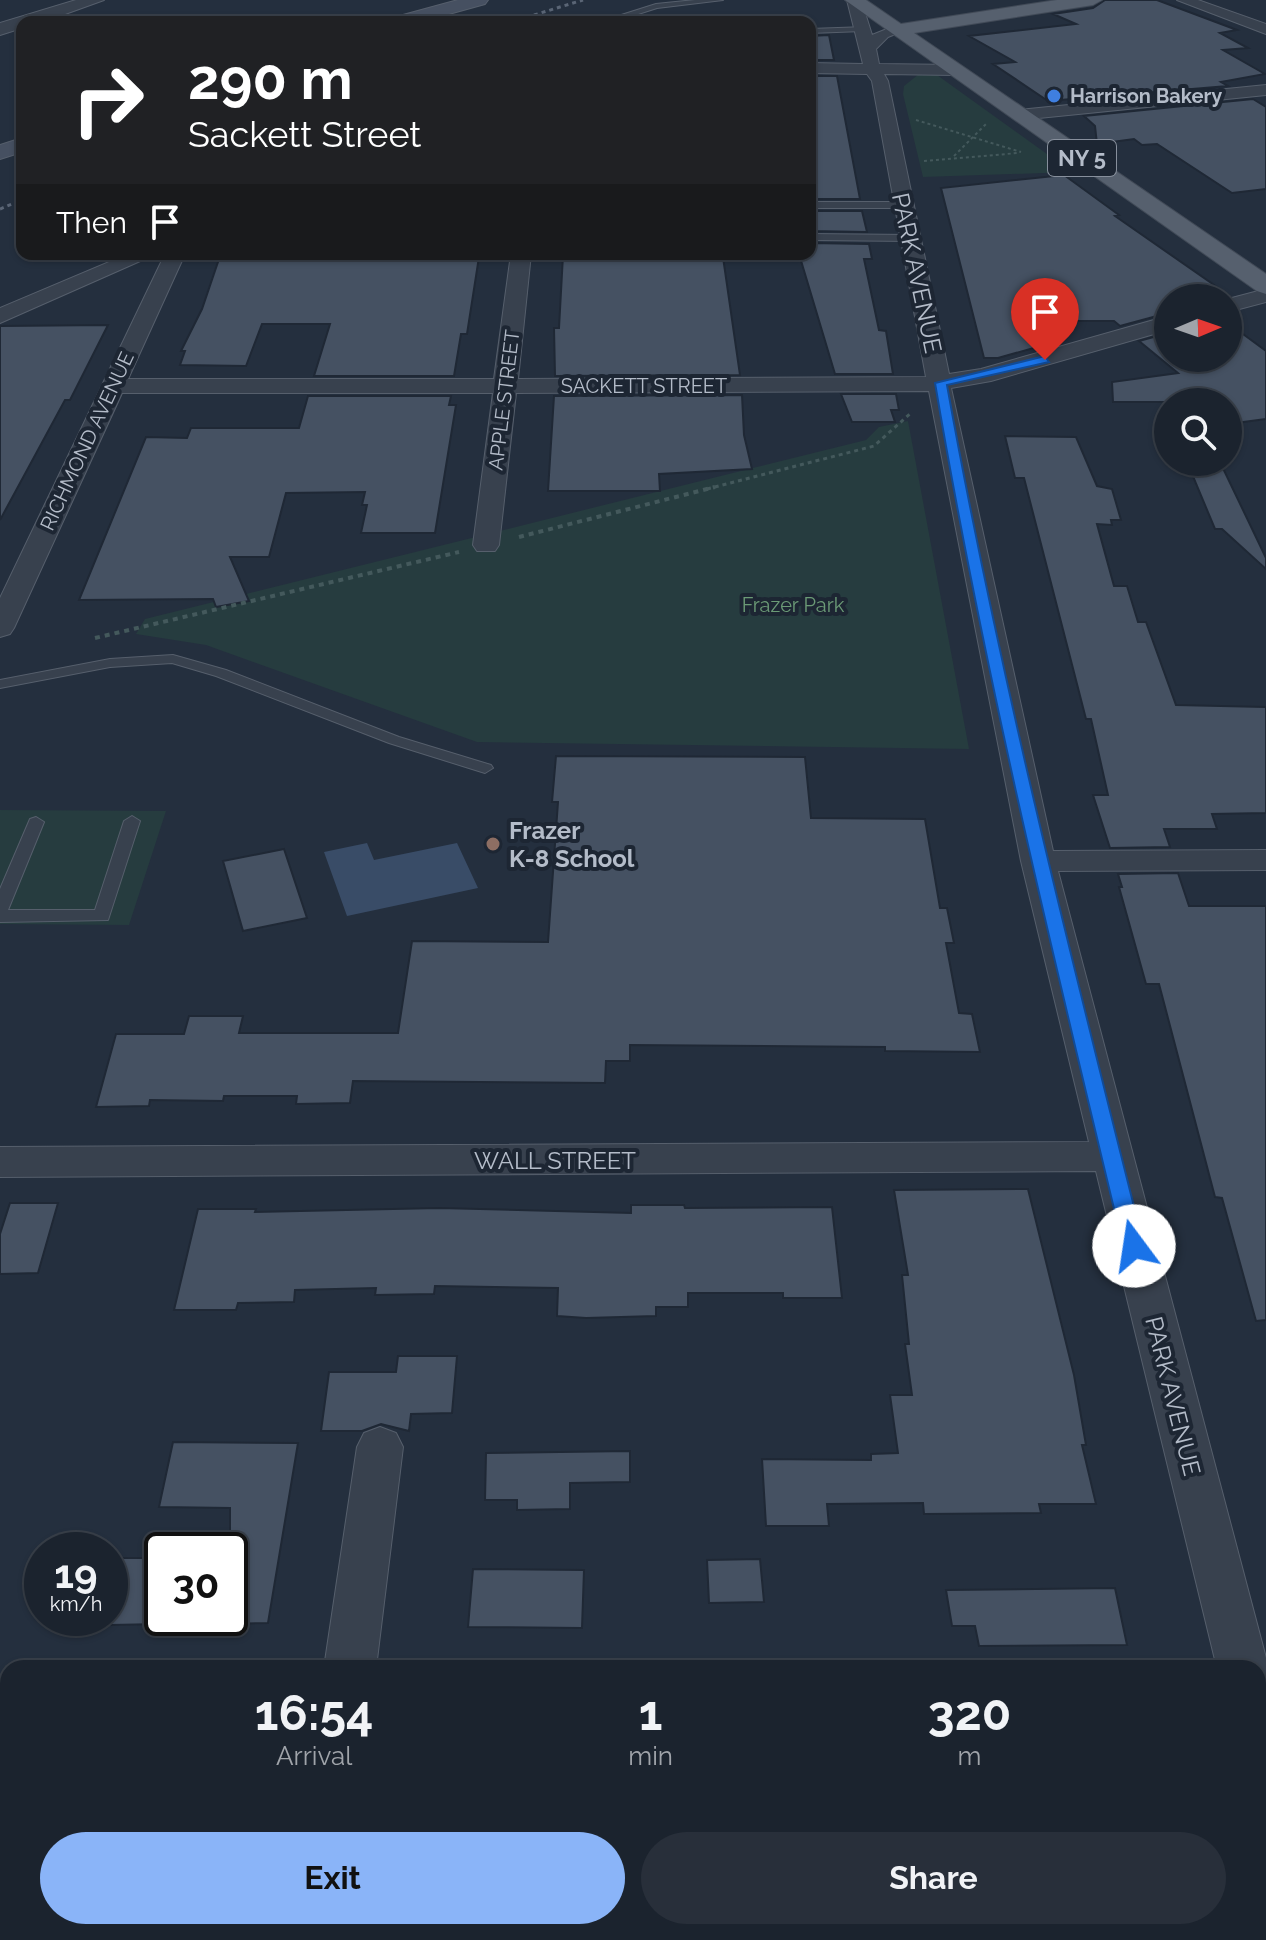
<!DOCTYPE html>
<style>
:root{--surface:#1b232e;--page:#282f3a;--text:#f1f3f6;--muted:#a0a4aa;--line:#39404a;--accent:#8ab4f8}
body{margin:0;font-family:Raleway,sans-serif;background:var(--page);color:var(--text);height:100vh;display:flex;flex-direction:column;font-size:30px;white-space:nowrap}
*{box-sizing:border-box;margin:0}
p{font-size:26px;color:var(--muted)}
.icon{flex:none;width:44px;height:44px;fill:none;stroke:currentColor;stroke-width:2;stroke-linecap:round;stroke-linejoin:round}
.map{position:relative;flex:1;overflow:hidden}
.side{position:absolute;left:0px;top:1660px;width:1266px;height:280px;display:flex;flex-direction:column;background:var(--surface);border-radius:24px 24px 0 0;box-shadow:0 2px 6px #0004,0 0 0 2px var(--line)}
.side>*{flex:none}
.guide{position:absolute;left:16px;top:16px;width:800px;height:244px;border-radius:16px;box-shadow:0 2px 6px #0004,0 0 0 2px var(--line);background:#202124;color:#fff;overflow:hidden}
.needle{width:52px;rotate:88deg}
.fabs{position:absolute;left:1154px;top:284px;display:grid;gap:16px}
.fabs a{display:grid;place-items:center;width:88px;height:88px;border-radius:50%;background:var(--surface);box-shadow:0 2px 6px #0004,0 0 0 2px var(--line);font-size:40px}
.speed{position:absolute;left:24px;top:1532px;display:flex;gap:16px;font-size:40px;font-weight:700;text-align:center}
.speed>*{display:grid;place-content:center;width:104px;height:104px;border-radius:50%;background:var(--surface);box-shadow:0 2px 6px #0004,0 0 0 2px var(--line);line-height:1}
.speed small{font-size:20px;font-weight:400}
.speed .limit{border:4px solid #111;border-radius:12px;background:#fff;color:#111}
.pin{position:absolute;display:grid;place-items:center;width:68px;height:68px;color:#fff;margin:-82px -34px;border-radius:50% 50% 50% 0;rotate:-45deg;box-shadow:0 0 8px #0007}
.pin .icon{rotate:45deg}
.me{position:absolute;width:88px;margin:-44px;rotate:346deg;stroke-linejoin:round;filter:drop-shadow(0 0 6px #0008)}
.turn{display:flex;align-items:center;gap:28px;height:168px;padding:0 40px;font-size:36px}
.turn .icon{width:104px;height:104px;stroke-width:2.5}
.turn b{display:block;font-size:56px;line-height:68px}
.then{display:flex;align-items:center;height:76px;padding:0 40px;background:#0003;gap:16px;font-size:30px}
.eta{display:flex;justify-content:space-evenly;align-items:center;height:136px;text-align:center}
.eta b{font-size:48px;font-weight:700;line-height:56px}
.action{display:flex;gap:16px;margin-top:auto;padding:16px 40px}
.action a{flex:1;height:92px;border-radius:48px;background:var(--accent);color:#111;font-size:32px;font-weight:700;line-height:92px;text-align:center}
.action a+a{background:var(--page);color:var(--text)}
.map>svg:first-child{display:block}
.green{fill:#263c3f}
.water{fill:#394c67}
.building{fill:#455162;stroke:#1f2835;stroke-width:2}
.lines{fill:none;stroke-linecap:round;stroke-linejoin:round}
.service-casing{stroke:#565f6c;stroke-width:2}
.minor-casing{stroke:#565f6c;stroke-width:2}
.tertiary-casing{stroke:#565f6c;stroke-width:2}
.secondary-casing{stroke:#565f6c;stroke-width:2}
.primary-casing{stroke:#414a57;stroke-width:2}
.path-far2{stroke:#44595c;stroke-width:2;stroke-dasharray:3 3;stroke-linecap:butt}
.path-far1{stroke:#44595c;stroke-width:3;stroke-dasharray:4 4;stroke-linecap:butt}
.path{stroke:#44595c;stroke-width:4;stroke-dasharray:5 5;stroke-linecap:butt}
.service{fill:#38414e;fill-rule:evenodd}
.minor{fill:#38414e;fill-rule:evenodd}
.tertiary{fill:#38414e;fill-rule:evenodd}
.secondary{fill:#465061;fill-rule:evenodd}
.primary{fill:#56606e;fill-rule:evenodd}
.rail{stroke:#5a6575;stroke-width:3;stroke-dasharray:4 4;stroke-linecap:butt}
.route{fill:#1a73e8;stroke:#114b97;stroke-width:2}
.shop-dot{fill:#3f7fe0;stroke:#1d2633;stroke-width:3}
.education-dot{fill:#8d6e63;stroke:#1d2633;stroke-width:3}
.labels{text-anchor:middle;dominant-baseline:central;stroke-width:8;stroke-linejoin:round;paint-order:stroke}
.far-poi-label{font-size:20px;font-weight:bold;fill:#b4bcc9;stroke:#1d2633;text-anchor:start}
.far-street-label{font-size:20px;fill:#b4bcc9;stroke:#1d2633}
.far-park-label{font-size:20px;fill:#6b9a76;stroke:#1d2633}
.shield{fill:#1d2633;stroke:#878f9c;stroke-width:2}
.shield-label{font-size:22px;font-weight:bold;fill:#b4bcc9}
.street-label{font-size:24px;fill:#b4bcc9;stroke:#1d2633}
.poi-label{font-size:24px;font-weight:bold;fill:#b4bcc9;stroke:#1d2633;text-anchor:start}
</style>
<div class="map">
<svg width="1266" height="1940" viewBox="0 0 1266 1940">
<rect width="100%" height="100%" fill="#242f3e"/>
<path class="green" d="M919 74 937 75 1072 172 923 177 903 94 904 86Z
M908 421 969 749 477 742 206 645 136 634 145 619 866 440 879 427Z
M0 810 166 811 129 925 0 924Z"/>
<path class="water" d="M367 843 374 860 457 843 478 888 347 916 324 852Z"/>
<path class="building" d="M1105 0H1157L1237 30 1220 33 1248 48 1223 50 1265 74 1221 82 1228 86 1048 101 993 64 1015 62 969 36 1076 24 1053 14 1093 8Z
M829 35 834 60H810V36Z
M810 76H837L860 199H810Z
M1253 99 1266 107V189L1232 193 1157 144 1142 145 1134 139 1097 144 1095 126 1084 116Z
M1064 175 1119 215 1115 216 1227 294 1168 298V313L1120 326 1114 321H1049L1055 342 998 358H984L941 188Z
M810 211H862L867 232 810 231Z
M810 243 869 244 872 259H864L879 330 886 331 893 374H835L799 254H810Z
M388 254V257H479L467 334H461L454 376H314L330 324H262L246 366 180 365 185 351H181L202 309 219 259H225L227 255Z
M563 255 723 257 740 375 555 376 554 328H559Z
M1228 323 1266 351V419L1228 424V402H1113L1112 382 1178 373 1139 341 1168 333V358H1228Z
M108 325 70 400H65L0 520V326Z
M841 394H896L899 410H891L895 422H852Z
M742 395 744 435 752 469 659 474 660 491H548L554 396Z
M308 396H451L449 405H456L435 533H361L367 505H362L365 492 286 493 269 557H230L249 601 216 607 213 599 79 600 146 437 187 438 191 428H299Z
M1005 436 1076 437 1097 486 1112 489 1121 520H1111L1112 525 1097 524 1114 586H1127L1138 622H1146L1176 705 1266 707V813L1212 814 1217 829H1164L1170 847 1110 848 1093 795H1108L1091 719H1086L1024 478H1015Z
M1187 462H1220L1266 558V569L1222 529H1215Z
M556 756 805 757 811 818 925 819 940 908H947L954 943H946L959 1013 972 1014 980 1052 885 1051V1047L630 1045V1061H606L605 1083 353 1081 350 1103 296 1104 297 1096H224L223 1101 150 1100 149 1106 96 1107 116 1034H184L189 1016H243L239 1033H398L412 941 548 942 558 802H552Z
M284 849 307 918 243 931 223 861Z
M1178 873 1189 906H1266V1320L1256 1321 1222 1198 1215 1197 1159 984H1146L1119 887H1122L1118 874Z
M1028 1189 1074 1375 1086 1445H1082L1096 1504H1039L1041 1513 924 1514 923 1503 827 1504 829 1526H766L762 1459 871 1460V1454L898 1453 890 1395H912L905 1344H909L902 1275H908L894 1190Z
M10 1203H58L38 1273 0 1274V1234Z
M631 1205H684L685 1208 832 1207 842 1298H783V1293H688V1307H656V1316L586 1318 557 1316 558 1288 435 1286 434 1294 375 1295 376 1288 295 1290 294 1302 238 1303 236 1310H174L198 1209H256L255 1212 439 1208 631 1213Z
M398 1356H457L452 1413 411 1414 409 1431 381 1424 362 1431H321L329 1372H396Z
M173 1442 298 1443 268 1623 230 1624V1508L159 1507Z
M630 1451V1482L570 1483V1509L517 1510V1500H485L486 1453Z
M110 1558H162V1624L110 1625Z
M760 1559 764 1602 709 1603 707 1560Z
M473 1569 584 1570 582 1628 468 1627Z
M1115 1588 1127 1645 979 1646 975 1626H952L946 1590Z"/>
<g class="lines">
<defs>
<path id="service" d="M695 0H723L657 8 632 16 686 22H653L615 17 656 4Z
M866 27 863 31 810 33V29Z
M810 202H903L908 205 903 208H810Z
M810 234 910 235 915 238 910 241 810 240Z
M173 655 226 670 399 737 491 765 493 768 485 773 389 743 216 676 172 663 110 667 0 688V680L110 659Z
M132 816 140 821 108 920 0 922V889L30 819 36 817 44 822 8 910H95L124 821Z"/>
<path id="minor" d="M847 0H861L872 35 897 25 905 30 888 37 876 49 879 64 954 65 962 70 954 75 884 74 888 81 949 374 981 369 1168 316V330L991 381 951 388 1053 851 1266 850V870L1058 871 1266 1658V1674L1258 1686V1668H1217L1096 1171 0 1177V1147L1089 1142 1021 861 929 391 516 393 499 545 495 551H477L473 545 493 393H122L14 628 10 634 0 637V598L165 254H185L128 379H494L511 254H531L518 379 926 377 872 81 867 74 810 73V63L863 64Z
M1177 0H1198L1266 24V34Z
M1266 85V95L1019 120 1010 115 1019 110Z
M128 254H156L0 323V308Z
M1266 289V302L1228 312V299Z
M380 1427 396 1433 403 1447 376 1668H324L357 1447 364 1433Z
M1258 1702 1266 1705V1784L1258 1781Z
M286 1932H342V1940H284Z"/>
<path id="tertiary" d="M76 0H104L43 22H22V28L0 35V23Z"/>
<path id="secondary" d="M458 0H488L485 4 420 22H390L392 18Z
M22 138V152L0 159V145Z"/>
<path id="primary" d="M845 0H866L901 24 1057 0H1102L1093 5 914 33 1266 274V294L1257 291Z"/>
</defs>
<use href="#service" class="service-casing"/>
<use href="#minor" class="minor-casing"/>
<use href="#tertiary" class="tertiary-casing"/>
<use href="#secondary" class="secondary-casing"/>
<use href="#primary" class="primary-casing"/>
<path class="path-far2" d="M916 120 1021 152
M954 156 986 124
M924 161 1018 153"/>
<path class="path-far1" d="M707 489 874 446 912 412"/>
<path class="path" d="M519 537 715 487
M95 638 459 552"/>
<use href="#service" class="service"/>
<use href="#minor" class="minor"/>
<use href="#tertiary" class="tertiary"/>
<use href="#secondary" class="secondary"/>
<use href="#primary" class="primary"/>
<path class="rail" d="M511 22 583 0
M0 209 22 200"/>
</g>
<path class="route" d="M1045 356 1049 362 947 385C999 675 1072 961 1144 1246L1134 1255 1123 1246C1054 960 984 674 935 383Z"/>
<circle class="shop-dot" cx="1054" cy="96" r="8"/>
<circle class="education-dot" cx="493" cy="844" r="8"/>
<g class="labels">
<g class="far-poi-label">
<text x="1070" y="96">Harrison Bakery</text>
</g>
<g class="far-street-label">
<text x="644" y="386">SACKETT STREET</text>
<text transform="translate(504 400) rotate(-83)">APPLE STREET</text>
<text transform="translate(87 441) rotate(-65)">RICHMOND AVENUE</text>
</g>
<g class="far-park-label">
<text x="793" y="605">Frazer Park</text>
</g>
<rect class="shield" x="1048" y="140" width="68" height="36" rx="6"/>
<g class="shield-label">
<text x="1082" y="158">NY 5</text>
</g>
<g class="street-label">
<text transform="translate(917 273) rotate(78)">PARK AVENUE</text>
<text x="555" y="1160">WALL STREET</text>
<text transform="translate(1173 1396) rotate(76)">PARK AVENUE</text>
</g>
<g class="poi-label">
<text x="509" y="830">Frazer<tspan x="509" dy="28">K-8 School</tspan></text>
</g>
</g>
</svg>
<div class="fabs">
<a><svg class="needle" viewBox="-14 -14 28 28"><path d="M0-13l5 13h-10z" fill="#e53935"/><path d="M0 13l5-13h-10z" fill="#a0a4aa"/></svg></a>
<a><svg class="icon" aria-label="search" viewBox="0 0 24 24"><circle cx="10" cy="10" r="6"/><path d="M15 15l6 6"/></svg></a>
</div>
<div class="speed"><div>19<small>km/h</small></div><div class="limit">30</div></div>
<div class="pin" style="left:1045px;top:360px;background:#d93025"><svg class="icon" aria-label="arrive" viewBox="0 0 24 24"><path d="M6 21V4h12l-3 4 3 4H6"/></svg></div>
<svg class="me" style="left:1134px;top:1246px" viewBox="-20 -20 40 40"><circle r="19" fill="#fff"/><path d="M0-13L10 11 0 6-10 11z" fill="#1a73e8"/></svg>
<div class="guide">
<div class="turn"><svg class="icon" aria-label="right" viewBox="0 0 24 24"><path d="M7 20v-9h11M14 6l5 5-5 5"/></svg><div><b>290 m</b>Sackett Street</div></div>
<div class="then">Then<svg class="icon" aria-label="arrive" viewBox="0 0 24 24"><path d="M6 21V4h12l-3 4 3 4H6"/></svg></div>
</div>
<section class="side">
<div class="eta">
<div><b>16:54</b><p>Arrival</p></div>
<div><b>1</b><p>min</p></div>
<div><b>320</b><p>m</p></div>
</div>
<div class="action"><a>Exit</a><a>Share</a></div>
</section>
</div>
